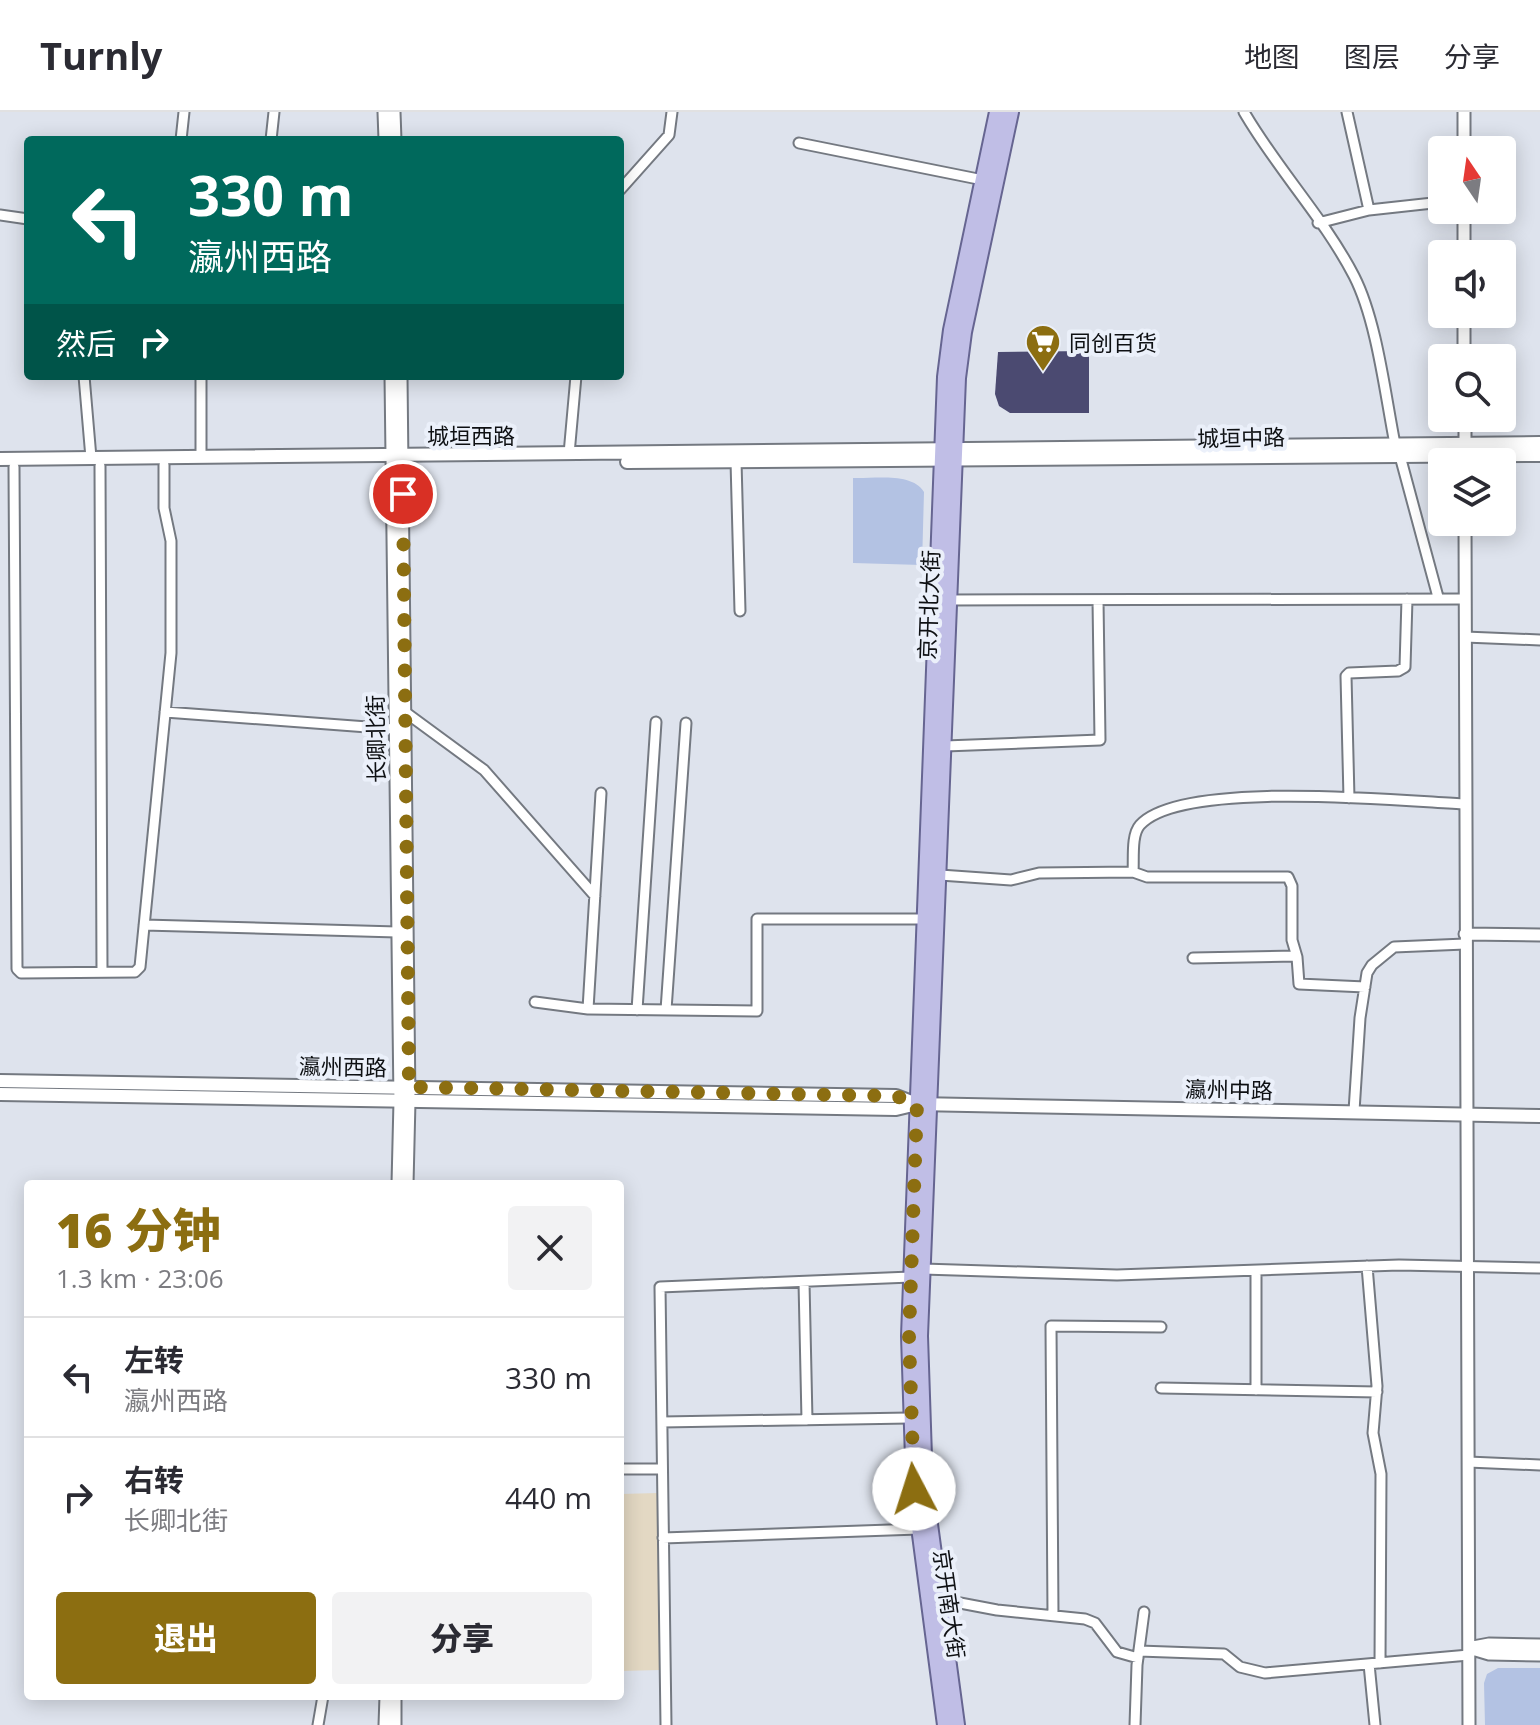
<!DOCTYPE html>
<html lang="zh">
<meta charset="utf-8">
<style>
:root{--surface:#fff;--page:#f2f2f3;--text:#2b2b33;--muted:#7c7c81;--line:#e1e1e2;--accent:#8c6e11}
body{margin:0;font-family:"Open Sans","Noto Sans SC",sans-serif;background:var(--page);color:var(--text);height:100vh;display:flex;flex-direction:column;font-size:30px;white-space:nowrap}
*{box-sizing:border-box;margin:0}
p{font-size:26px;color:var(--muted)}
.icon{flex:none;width:44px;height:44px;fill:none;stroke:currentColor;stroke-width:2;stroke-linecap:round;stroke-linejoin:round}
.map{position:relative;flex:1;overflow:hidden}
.details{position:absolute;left:24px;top:1068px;width:600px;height:520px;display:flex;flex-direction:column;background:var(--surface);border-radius:8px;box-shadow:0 4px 20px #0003}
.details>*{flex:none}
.guide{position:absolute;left:24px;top:24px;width:600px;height:244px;border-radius:8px;box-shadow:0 4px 20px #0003;background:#00695c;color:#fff;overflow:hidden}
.needle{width:52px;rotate:347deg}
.buttons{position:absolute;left:1428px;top:24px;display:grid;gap:16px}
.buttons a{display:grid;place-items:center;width:88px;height:88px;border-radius:8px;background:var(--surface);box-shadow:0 4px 20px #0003;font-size:40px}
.pin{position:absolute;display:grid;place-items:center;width:68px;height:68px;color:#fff;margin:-34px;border:4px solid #fff;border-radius:50%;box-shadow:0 2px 8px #0007}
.me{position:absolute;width:88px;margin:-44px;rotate:355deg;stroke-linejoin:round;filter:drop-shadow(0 0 6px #0008)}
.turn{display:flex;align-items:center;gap:28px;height:168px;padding:0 32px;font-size:36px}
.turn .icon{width:104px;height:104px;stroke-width:2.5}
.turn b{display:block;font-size:56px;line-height:68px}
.then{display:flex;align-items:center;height:76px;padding:0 32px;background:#0003;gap:16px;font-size:30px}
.round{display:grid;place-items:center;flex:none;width:84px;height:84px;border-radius:8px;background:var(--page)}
.headline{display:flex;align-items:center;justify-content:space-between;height:136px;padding:0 32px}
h1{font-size:48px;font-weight:800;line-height:60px;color:var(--accent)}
.button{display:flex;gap:16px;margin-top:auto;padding:16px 32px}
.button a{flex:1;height:92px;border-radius:8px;background:var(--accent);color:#fff;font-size:32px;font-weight:800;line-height:92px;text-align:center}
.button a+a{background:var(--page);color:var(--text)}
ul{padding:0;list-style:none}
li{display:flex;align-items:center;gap:24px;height:120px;padding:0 32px;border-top:2px solid var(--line)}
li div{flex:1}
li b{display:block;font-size:30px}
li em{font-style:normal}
header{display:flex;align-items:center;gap:48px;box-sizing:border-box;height:112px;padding:0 40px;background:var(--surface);border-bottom:2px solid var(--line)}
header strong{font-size:38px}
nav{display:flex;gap:44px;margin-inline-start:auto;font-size:28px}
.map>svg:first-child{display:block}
.industrial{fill:#e3d8c3}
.green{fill:#b3c2e3}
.building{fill:#4b4a71}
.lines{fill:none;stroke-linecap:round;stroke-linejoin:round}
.minor-casing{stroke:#747981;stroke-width:13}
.tertiary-casing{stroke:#747981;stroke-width:15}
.secondary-casing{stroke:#747981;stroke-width:16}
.primary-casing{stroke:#666591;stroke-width:18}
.minor{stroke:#fff;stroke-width:9}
.tertiary{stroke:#fff;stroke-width:11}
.secondary{stroke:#fff;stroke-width:12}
.primary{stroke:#c0bee6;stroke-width:14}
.route{stroke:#8c6e11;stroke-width:14;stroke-dasharray:0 25.2}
.labels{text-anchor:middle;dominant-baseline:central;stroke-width:8;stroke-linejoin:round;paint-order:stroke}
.poi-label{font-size:22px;fill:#0e1013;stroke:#ebf0fa;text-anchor:start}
.street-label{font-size:22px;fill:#0e1013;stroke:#ebf0fa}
</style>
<header>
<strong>Turnly</strong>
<nav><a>地图</a><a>图层</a><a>分享</a></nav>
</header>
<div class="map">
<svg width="1540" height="1613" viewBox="0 0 1540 1613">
<rect width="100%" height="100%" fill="#dee3ed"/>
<path class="industrial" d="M658 1381 660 1558 620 1559V1382Z"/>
<path class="green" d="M853 366C873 367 912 360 924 380L922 453 853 451Z
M1498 1556H1540V1613H1485L1484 1571 1487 1562Z"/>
<path class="building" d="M1089 239V301H1010L999 294 995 282 998 240Z"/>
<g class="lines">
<defs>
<path id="minor" d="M1244 0C1277 57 1324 106 1354 164 1377 209 1385 282 1395 332
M1347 0 1369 98
M181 28 184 0
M271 28 274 0
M799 31 983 68
M620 78 669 23 672 0
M0 103 28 107
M1318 111 1369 98 1442 90
M84 264 91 346
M569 342 576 264
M1400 344 1438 485
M201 345V264
M736 349 740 499
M100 354 102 860
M14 355 17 857 21 861 135 860 140 855 171 541V429L164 396V353
M950 488 1465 487
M1465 525 1540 528
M165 600 394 617
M405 600 484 658 595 784
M945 634 1100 628 1098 488
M1349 686 1346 564 1349 561 1398 559 1405 555 1407 487
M1133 760 1147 765H1288L1292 774V828L1297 845 1299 872 1365 875
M940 763 1011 768 1039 761 1133 760C1134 747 1131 723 1140 713 1181 667 1402 689 1465 692
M144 813 397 820
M1193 846 1296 844
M535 890 588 897 757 899V807H925
M588 897 601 681
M637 898 656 610
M666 898 686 611
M1354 999 1360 906 1367 861 1372 853 1394 835 1465 832
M1367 1154 1377 1274 1373 1321 1381 1362 1380 1551
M923 1157 1117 1163 1399 1153 1540 1156
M1256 1159V1278
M804 1170 807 1308
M1161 1276 1377 1280
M662 1310 909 1306
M1468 1350 1540 1353
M620 1357H662
M663 1426 918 1417
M939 1487 997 1498 1085 1507 1095 1511 1117 1540 1138 1546
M1053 1503 1051 1214 1161 1215
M1139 1539 1224 1542 1240 1555 1265 1561 1469 1543
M1369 1552 1375 1613
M318 1613 323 1584
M666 1613 660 1175 911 1165
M1135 1613 1137 1553 1144 1500"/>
<path id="tertiary" d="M384 0 385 28
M394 0 395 28
M1464 0V38
M1464 98V142
M1464 202V246
M391 264 400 989 398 1072
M401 264 409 989 407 1072
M1465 306V350
M1465 410 1469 1613
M1465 822 1540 823
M1473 1535 1489 1532 1540 1533
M1469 1536 1489 1542 1540 1543
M385 1613 386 1584
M395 1613V1584"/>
<path id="secondary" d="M0 347 1540 331
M627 350 1540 343
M0 969 896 984 917 992
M0 982 896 997 917 992 1540 1004"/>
<path id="primary" d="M945 1613 914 1377 909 1224 945 265 951 218 997 0
M957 1613 925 1375 920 1224 958 266 964 220 1011 0"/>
</defs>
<use href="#minor" class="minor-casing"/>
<use href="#tertiary" class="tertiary-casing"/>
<use href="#secondary" class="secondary-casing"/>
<use href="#primary" class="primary-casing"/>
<use href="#minor" class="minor"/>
<use href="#tertiary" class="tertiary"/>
<use href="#secondary" class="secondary"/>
<use href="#primary" class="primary"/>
</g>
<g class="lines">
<path class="route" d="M403 382 409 975 896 984 917 992 909 1224 914 1377"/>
</g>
<defs>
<symbol id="supermarket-pin" viewBox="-11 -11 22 30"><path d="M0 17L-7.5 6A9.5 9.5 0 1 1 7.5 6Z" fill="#8c6e11" stroke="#ebf0fa"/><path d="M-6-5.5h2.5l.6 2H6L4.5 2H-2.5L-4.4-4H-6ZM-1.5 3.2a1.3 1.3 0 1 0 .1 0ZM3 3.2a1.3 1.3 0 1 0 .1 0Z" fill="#fff"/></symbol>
</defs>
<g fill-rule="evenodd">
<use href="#supermarket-pin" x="1023" y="210" width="40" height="54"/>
</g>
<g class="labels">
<g class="poi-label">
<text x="1069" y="230">同创百货</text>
</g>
<g class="street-label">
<text x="471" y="323">城垣西路</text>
<text transform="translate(1241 325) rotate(-1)">城垣中路</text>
<text transform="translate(928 493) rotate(-88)">京开北大街</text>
<text transform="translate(375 627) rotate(-91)">长卿北街</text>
<text transform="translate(343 954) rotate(1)">瀛州西路</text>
<text transform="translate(1229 977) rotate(1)">瀛州中路</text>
<text transform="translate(950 1492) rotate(82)">京开南大街</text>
</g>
</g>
</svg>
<div class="buttons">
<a><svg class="needle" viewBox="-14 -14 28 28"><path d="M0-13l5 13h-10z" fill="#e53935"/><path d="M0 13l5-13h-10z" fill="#7c7c81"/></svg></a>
<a><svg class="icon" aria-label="sound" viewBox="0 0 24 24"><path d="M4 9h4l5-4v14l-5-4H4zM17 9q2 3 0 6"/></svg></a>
<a><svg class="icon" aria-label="search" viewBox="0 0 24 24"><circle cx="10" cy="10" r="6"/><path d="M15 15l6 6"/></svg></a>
<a><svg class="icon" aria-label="layers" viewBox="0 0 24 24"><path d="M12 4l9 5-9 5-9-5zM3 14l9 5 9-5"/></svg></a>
</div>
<div class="pin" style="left:403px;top:382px;background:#d93025"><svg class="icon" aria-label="arrive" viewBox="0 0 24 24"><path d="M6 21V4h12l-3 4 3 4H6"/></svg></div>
<svg class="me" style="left:914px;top:1377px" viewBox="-20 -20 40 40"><circle r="19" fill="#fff"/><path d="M0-13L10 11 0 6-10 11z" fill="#8c6e11"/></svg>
<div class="guide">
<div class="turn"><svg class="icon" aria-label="left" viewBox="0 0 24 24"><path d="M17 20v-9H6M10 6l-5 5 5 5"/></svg><div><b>330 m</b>瀛州西路</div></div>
<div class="then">然后<svg class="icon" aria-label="right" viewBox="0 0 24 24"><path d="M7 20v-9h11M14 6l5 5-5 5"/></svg></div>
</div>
<section class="details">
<div class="headline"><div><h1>16 分钟</h1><p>1.3 km · 23:06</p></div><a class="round"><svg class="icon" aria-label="close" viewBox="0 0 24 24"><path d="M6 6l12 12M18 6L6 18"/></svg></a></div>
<ul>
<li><svg class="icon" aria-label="left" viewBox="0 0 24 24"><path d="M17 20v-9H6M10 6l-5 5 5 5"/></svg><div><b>左转</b><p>瀛州西路</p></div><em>330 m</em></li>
<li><svg class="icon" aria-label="right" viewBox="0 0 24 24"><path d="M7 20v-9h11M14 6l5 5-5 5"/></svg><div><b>右转</b><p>长卿北街</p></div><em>440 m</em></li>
</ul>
<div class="button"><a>退出</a><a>分享</a></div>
</section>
</div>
